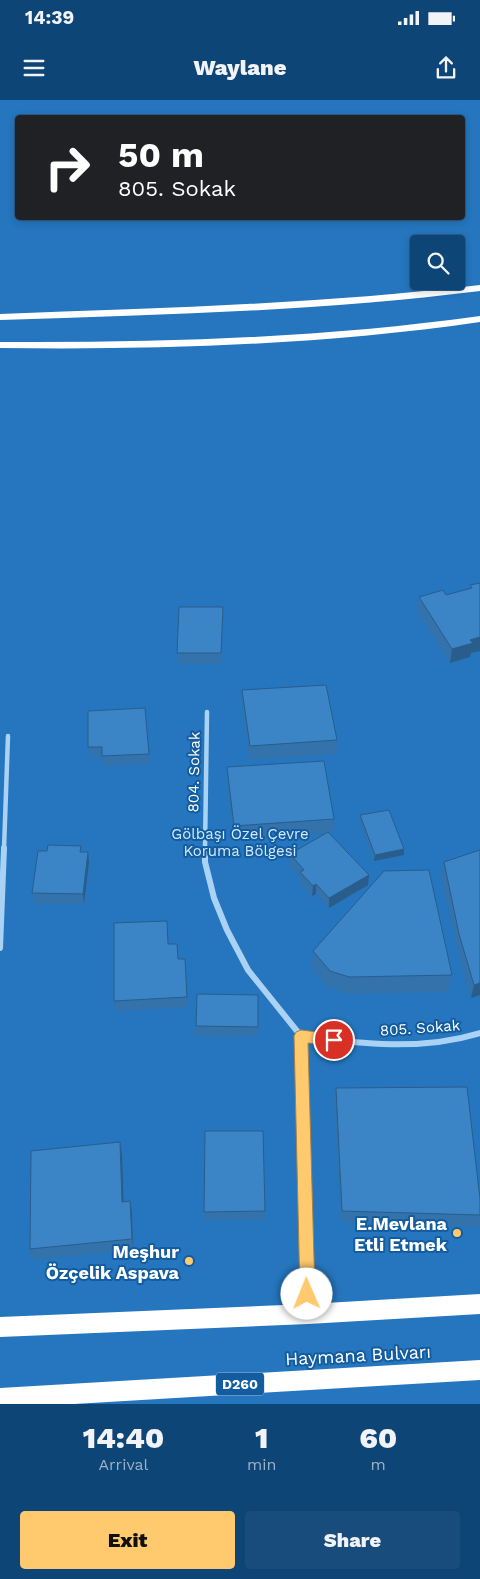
<!DOCTYPE html>
<meta charset="utf-8">
<style>
:root{--surface:#0e4577;--page:#174c7c;--text:#f1f3f6;--muted:#9bb1c6;--line:#2e5d89;--accent:#ffc96e}
body{margin:0;font-family:"Work Sans",sans-serif;background:var(--page);color:var(--text);height:100vh;display:flex;flex-direction:column;font-size:19px;white-space:nowrap}
*{box-sizing:border-box;margin:0}
p{font-size:16px;color:var(--muted)}
.icon{flex:none;width:28px;height:28px;fill:none;stroke:currentColor;stroke-width:2;stroke-linecap:round;stroke-linejoin:round}
.map{position:relative;height:1304px;overflow:hidden}
.details{display:flex;flex-direction:column;background:var(--surface);flex:1}
.details>*{flex:none}
.guide{position:absolute;left:15px;top:15px;width:450px;height:105px;border-radius:5px;box-shadow:0 2px 8px #0003,0 0 0 1px var(--line);background:#202124;color:#fff;overflow:hidden}
.buttons{position:absolute;left:410px;top:135px;display:grid;gap:10px}
.buttons a{display:grid;place-items:center;width:55px;height:55px;border-radius:5px;background:var(--surface);box-shadow:0 2px 8px #0003,0 0 0 1px var(--line);font-size:25px}
.pin{position:absolute;display:grid;place-items:center;width:42px;height:42px;color:#fff;margin:-21px;border:2px solid #fff;border-radius:50%;box-shadow:0 1px 5px #0007}
.me{position:absolute;width:55px;margin:-28px;rotate:359deg;stroke-linejoin:round;filter:drop-shadow(0 0 4px #0008)}
.turn{display:flex;align-items:center;gap:18px;height:105px;padding:0 20px;font-size:22px}
.turn .icon{width:65px;height:65px;stroke-width:2.5}
.turn b{display:block;font-size:35px;line-height:42px}
.eta{display:flex;justify-content:space-evenly;align-items:center;height:85px;text-align:center}
.eta b{font-size:30px;font-weight:800;line-height:35px}
.button{display:flex;gap:10px;margin-top:auto;padding:10px 20px}
.button a{flex:1;height:58px;border-radius:5px;background:var(--accent);color:#111;font-size:20px;font-weight:800;line-height:58px;text-align:center}
.button a+a{background:var(--page);color:var(--text)}
.status{display:flex;justify-content:space-between;align-items:center;height:35px;padding:0 25px;background:var(--surface);direction:ltr}
.status svg{height:14px;fill:currentColor}
header{display:flex;justify-content:space-between;align-items:center;height:65px;padding:0 20px;background:var(--surface);font-size:22px;font-weight:800}
.map>svg:first-child{display:block}
.green{fill:#2576be;fill-rule:evenodd}
.lines{fill:none;stroke-linecap:round;stroke-linejoin:round}
.street-far1{stroke:#aad2f5;stroke-width:4.5}
.street{stroke:#aad2f5;stroke-width:6}
.highway{fill:#fff;fill-rule:evenodd}
.wall{fill:#3372aa}
.shaded-wall{fill:#295d8b}
.building{fill:#3b85c6;stroke:#295d8b}
.route{fill:#ffc96e;stroke:#a68348}
.poi-dot{fill:#ffc96e;stroke:#125c9f;stroke-width:2}
.labels{text-anchor:middle;dominant-baseline:central;stroke-width:4;stroke-linejoin:round;paint-order:stroke}
.shield{fill:#125c9f;stroke:#b8cee2;stroke-width:1}
.shield-label{font-size:14px;font-weight:bold;fill:#fff}
.street-label{font-size:15px;fill:#fff;stroke:#125c9f}
.park-label{font-size:15px;fill:#d3eafe;stroke:#125c9f}
.near-poi-label{font-size:18px;font-weight:bold;fill:#fff;stroke:#125c9f;text-anchor:end}
.near-street-label{font-size:18px;fill:#fff;stroke:#125c9f}
</style>
<div class="status"><b>14:39</b><svg viewBox="0 0 49 12"><path d="M0 12V9h3v3zM5 12V6h3v6zM10 12V3h3v9zM15 12V0h3v12zM26 1h20v11H26zM47 4h2v5h-2z"/></svg></div>
<header><svg class="icon" aria-label="menu" viewBox="0 0 24 24"><path d="M4 6h16M4 12h16M4 18h16"/></svg>Waylane<svg class="icon" aria-label="share" viewBox="0 0 24 24"><path d="M12 15V3M7 8l5-5 5 5M5 13v7h14v-7"/></svg></header>
<div class="map">
<svg width="480" height="1304" viewBox="0 0 480 1304">
<rect width="100%" height="100%" fill="#125c9f"/>
<path class="green" d="M0 0H480V1304H0ZM18 18H462V118H18ZM419 144H456V181H419Z"/>
<g class="lines">
<path class="street-far1" d="M4 749 8 636
M205 749 207 612"/>
<path class="street" d="M205 748V762L214 798 227 830 248 870 301 936 308 1211
M0 848 4 748
M301 936C361 944 421 951 480 933"/>
<path class="highway" d="M480 185V191C321 211 160 215 0 220V214C160 208 321 204 480 185Z
M480 216V222C322 245 160 250 0 248V242C160 243 322 238 480 216Z
M480 1194V1214L308 1224 0 1237V1217L308 1204Z
M480 1260V1280L74 1304H0V1288Z"/>
</g>
<path class="wall" d="M480 483 470 557 450 563 417 511 419 497 446 495 470 489V485Z
M223 518 221 564 177 563V553Z
M242 590 337 640 336 654 250 660 242 605Z
M145 608 149 664 103 666 102 657 90 658 88 647Z
M227 667 334 719 333 732 329 733 368 785 329 808 316 794 312 796 300 782V776L289 765 290 754 327 733 234 740 227 681Z
M360 715 404 755 374 761 359 720Z
M480 751V895L471 898 457 847 441 776 444 762Z
M82 752 89 762 84 804 34 803 32 793Z
M168 844 178 859H185L188 907 115 911 114 901Z
M313 851 452 875 448 892 348 894 328 888 312 868Z
M258 895 257 937 196 936V926Z
M336 988 480 1099V1122L478 1127 341 1122 334 1000Z
M122 1054 124 1102 130 1101 132 1112 133 1150 33 1160 30 1149Z
M265 1111V1120H204V1112Z"/>
<path class="shaded-wall" d="M480 537V551L471 553 470 557 450 563 452 549 470 540Z
M404 749V755L374 761 375 755Z
M88 752 89 762 84 804 83 794Z
M369 775 368 785 329 808V798Z
M316 784V794L312 796 313 786Z
M480 883V895L471 898 474 885Z
M120 1042 122 1054 124 1113 122 1102Z
M130 1101 132 1112 133 1150 132 1139Z"/>
<path class="building" d="M480 483V537L470 540 473 543 452 549 419 497 443 490 446 495 472 488 470 485Z
M179 507H223L221 553H177Z
M326 585 337 640 250 646 242 590Z
M145 608 149 654 102 656V647H88V611Z
M324 661 334 719 234 726 227 667Z
M389 710 404 749 375 755 360 715Z
M328 732 369 775 329 798 316 784 313 786 300 772 304 770 290 754Z
M48 745 81 746 80 752H88L83 794 32 793 38 751H47Z
M480 750V883L474 885 459 834 444 762Z
M429 770 452 875 349 877 330 871 313 851 384 771Z
M167 821 168 844H177L178 859H185L187 897 114 901V823Z
M197 894 258 895V927L196 926Z
M467 987 480 1099V1115L342 1111 336 988Z
M205 1031H263L265 1111 204 1112Z
M120 1042 122 1102 130 1101 132 1139 30 1149 31 1051Z"/>
<path class="route" d="M301 930 334 934 338 936 340 940 338 944 334 946 308 943 315 1194 313 1199 307 1202 302 1199 300 1194 294 936 296 932Z"/>
<g class="poi-dot">
<circle cx="457" cy="1133" r="5"/>
<circle cx="189" cy="1161" r="5"/>
</g>
<g class="labels">
<rect class="shield" x="216" y="1272.5" width="48" height="23" rx="4"/>
<g class="shield-label">
<text x="240" y="1284">D260</text>
</g>
<g class="street-label">
<text transform="translate(194 672) rotate(-89)">804. Sokak</text>
<text transform="translate(420 928) rotate(-4)">805. Sokak</text>
</g>
<g class="park-label">
<text x="240" y="734">Gölbaşı Özel Çevre<tspan x="240" dy="17">Koruma Bölgesi</tspan></text>
</g>
<g class="near-poi-label">
<text x="447" y="1123">E.Mevlana<tspan x="447" dy="21">Etli Etmek</tspan></text>
<text x="179" y="1151">Meşhur<tspan x="179" dy="21">Özçelik Aspava</tspan></text>
</g>
<g class="near-street-label">
<text transform="translate(358 1255) rotate(-3)">Haymana Bulvarı</text>
</g>
</g>
</svg>
<div class="buttons">
<a><svg class="icon" aria-label="search" viewBox="0 0 24 24"><circle cx="10" cy="10" r="6"/><path d="M15 15l6 6"/></svg></a>
</div>
<div class="pin" style="left:334px;top:940px;background:#d93025"><svg class="icon" aria-label="arrive" viewBox="0 0 24 24"><path d="M6 21V4h12l-3 4 3 4H6"/></svg></div>
<svg class="me" style="left:307px;top:1194px" viewBox="-20 -20 40 40"><circle r="19" fill="#fff"/><path d="M0-13L10 11 0 6-10 11z" fill="#ffc96e"/></svg>
<div class="guide">
<div class="turn"><svg class="icon" aria-label="right" viewBox="0 0 24 24"><path d="M7 20v-9h11M14 6l5 5-5 5"/></svg><div><b>50 m</b>805. Sokak</div></div>
</div>
</div>
<section class="details">
<div class="eta">
<div><b>14:40</b><p>Arrival</p></div>
<div><b>1</b><p>min</p></div>
<div><b>60</b><p>m</p></div>
</div>
<div class="button"><a>Exit</a><a>Share</a></div>
</section>
